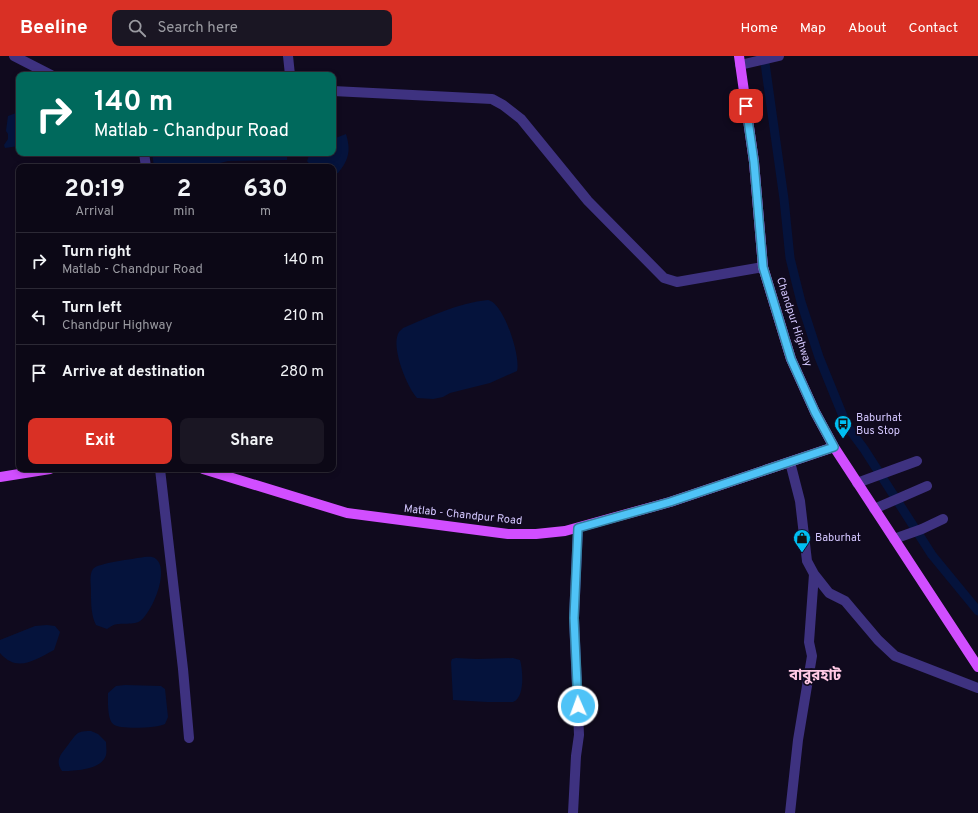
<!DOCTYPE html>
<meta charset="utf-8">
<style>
:root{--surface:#0c0816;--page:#1a1623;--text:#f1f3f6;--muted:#9a9aa1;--line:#2c2935;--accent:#d93025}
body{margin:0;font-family:Overpass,"Noto Sans Bengali",sans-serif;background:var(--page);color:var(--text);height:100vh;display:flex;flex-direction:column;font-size:15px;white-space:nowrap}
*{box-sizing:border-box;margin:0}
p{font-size:13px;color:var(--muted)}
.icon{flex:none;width:22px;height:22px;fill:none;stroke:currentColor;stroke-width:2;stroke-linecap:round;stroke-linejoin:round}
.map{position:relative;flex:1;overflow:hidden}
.drawer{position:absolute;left:16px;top:108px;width:320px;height:308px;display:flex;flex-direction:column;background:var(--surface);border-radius:8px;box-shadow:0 2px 6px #0003,0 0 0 1px var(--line)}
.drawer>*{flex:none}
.banner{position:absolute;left:16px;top:16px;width:320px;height:84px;border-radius:8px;box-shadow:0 2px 6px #0003,0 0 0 1px var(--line);background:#00695c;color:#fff;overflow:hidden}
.pin{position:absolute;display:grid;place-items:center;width:34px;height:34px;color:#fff;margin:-17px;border-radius:8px;box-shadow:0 2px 6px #0006}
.me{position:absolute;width:44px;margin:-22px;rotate:358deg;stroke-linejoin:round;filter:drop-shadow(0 0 3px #0008)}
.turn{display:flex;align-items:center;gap:14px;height:84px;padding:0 12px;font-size:18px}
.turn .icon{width:52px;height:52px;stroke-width:2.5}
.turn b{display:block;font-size:28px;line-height:34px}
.eta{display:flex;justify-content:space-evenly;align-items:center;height:68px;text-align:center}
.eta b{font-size:24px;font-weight:700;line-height:28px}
.button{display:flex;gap:8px;margin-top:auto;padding:8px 12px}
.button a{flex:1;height:46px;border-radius:8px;background:var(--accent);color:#fff;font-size:16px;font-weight:700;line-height:46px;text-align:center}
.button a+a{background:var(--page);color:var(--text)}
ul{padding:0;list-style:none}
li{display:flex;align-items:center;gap:12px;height:56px;padding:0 12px;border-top:1px solid var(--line)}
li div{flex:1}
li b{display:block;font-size:15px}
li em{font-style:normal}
header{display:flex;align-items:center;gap:24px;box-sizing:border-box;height:56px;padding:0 20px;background:var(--accent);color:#fff}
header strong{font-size:19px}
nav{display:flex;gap:22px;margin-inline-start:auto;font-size:14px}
.search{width:280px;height:36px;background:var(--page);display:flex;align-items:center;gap:10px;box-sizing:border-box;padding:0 14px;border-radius:8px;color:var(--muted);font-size:15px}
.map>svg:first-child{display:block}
.water{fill:#05133c}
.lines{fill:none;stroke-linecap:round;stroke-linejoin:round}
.canal{stroke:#05133c;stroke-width:9}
.minor{stroke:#3e3280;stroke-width:10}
.major{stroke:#d14eff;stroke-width:10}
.route-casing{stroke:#337fa1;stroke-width:10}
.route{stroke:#4fc3f7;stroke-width:7}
.labels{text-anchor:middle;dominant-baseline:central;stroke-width:3.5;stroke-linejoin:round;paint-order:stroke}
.street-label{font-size:11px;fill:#d4c7ff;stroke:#100a1e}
.poi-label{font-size:11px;fill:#d4c7ff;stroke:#100a1e;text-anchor:start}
.district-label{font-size:15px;font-weight:bold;fill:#ffc9e5;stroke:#100a1e}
</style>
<header>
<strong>Beeline</strong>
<div class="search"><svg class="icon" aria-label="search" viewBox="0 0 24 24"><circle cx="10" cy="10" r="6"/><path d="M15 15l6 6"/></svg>Search here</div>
<nav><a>Home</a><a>Map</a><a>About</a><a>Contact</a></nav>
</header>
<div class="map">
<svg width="978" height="757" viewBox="0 0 978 757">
<rect width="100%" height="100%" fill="#100a1e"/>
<path class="water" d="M16 57 19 58V90L5 92 4 89 8 83V78L6 75 8 60Z
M346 78C351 94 349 104 338 117H333V111H312L307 105 310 97H333V83Z
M152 97H287V104L228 105 204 111H154Z
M488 244C504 247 521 301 517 315L490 327 450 337 443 341 433 343 417 342C407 331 390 290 399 276 400 275 402 273 403 272 431 260 458 247 488 244Z
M144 501C148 501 153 500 156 503 170 514 152 557 140 565 134 569 125 567 118 568 114 568 110 571 107 573L96 569C91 559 91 547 91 535 91 529 89 518 93 513 97 507 134 503 144 501Z
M47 569 55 570 60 576 54 594C35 604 17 617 0 597V584L35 570Z
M456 602 477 603 513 602 520 604C523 614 525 642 513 646H487L453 644 451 606 452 603Z
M125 629 161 630 165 633 168 661 165 668C158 672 119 674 113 668 107 663 108 644 108 637L116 630Z
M91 675 98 678 106 686C106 690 107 695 106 699 102 714 74 715 62 715 54 704 62 697 68 689 71 685 74 680 78 677 82 675 87 675 91 675Z"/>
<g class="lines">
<path class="canal" d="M764 0 784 143 790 202 801 246 819 301 847 370 864 393 932 499 978 555"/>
<path class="minor" d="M14 0 51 19
M288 0 290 19
M740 9 779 0
M333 35 492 43 503 49 521 63 588 145 664 222 677 226 763 211
M144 97 146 111
M790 406 800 445 807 505 814 518 829 537 845 545 878 584 895 600 978 632
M160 413 183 613 189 682
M857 427 917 405
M874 453 927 430
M894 483 922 473 943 463
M573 757 576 700 579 679 574 562 578 472
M790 757 798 684 812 600 809 586 814 518"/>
<path class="major" d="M739 0 754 106 763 211 791 303 815 356 834 391 978 611
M203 413 347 457 508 478H536L565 475 670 446 834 391
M0 421 50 413"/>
</g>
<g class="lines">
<defs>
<path id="route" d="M578 650 574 562 578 472 670 446 834 391 815 356 791 303 763 211 754 106 746 50"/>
</defs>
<use href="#route" class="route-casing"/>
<use href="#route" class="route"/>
</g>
<defs>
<symbol id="bus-pin" viewBox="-11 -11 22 30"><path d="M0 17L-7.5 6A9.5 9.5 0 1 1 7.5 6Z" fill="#00bef2" stroke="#100a1e"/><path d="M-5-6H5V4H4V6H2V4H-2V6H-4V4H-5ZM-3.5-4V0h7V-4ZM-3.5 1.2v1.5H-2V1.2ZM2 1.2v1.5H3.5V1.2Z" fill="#111"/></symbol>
<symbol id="shop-pin" viewBox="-11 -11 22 30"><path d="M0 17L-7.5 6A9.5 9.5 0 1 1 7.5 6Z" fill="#00bef2" stroke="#100a1e"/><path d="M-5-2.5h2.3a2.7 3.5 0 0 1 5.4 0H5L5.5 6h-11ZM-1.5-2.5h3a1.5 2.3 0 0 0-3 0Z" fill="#111"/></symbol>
</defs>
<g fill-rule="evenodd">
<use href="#bus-pin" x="833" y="358" width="20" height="27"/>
<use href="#shop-pin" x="792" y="472" width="20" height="27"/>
</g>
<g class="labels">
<g class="street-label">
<text transform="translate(794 266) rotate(72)">Chandpur Highway</text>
<text transform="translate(463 459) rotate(6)">Matlab - Chandpur Road</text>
</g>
<g class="poi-label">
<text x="856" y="362">Baburhat<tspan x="856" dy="13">Bus Stop</tspan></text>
<text x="815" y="482">Baburhat</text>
</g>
<g class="district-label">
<text x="815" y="620">বাবুরহাট</text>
</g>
</g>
</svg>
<div class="pin" style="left:746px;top:50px;background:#d93025"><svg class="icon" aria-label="arrive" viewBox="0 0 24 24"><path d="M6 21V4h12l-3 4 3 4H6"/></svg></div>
<svg class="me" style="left:578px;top:650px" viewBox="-20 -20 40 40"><circle r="17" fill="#4fc3f7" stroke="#fff" stroke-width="3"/><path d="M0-11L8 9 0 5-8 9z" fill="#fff"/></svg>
<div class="banner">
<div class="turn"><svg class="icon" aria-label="right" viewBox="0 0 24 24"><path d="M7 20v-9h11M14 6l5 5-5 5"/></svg><div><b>140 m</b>Matlab - Chandpur Road</div></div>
</div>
<section class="drawer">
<div class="eta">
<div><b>20:19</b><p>Arrival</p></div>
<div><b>2</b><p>min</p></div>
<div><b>630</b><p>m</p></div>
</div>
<ul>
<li><svg class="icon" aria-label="right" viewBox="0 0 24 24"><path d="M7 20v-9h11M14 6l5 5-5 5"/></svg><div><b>Turn right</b><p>Matlab - Chandpur Road</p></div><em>140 m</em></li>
<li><svg class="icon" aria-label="left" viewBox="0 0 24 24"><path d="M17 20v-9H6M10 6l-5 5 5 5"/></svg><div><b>Turn left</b><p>Chandpur Highway</p></div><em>210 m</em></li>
<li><svg class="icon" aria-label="arrive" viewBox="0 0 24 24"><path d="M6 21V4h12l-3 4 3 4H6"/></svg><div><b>Arrive at destination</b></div><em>280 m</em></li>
</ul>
<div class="button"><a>Exit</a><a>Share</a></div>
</section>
</div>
